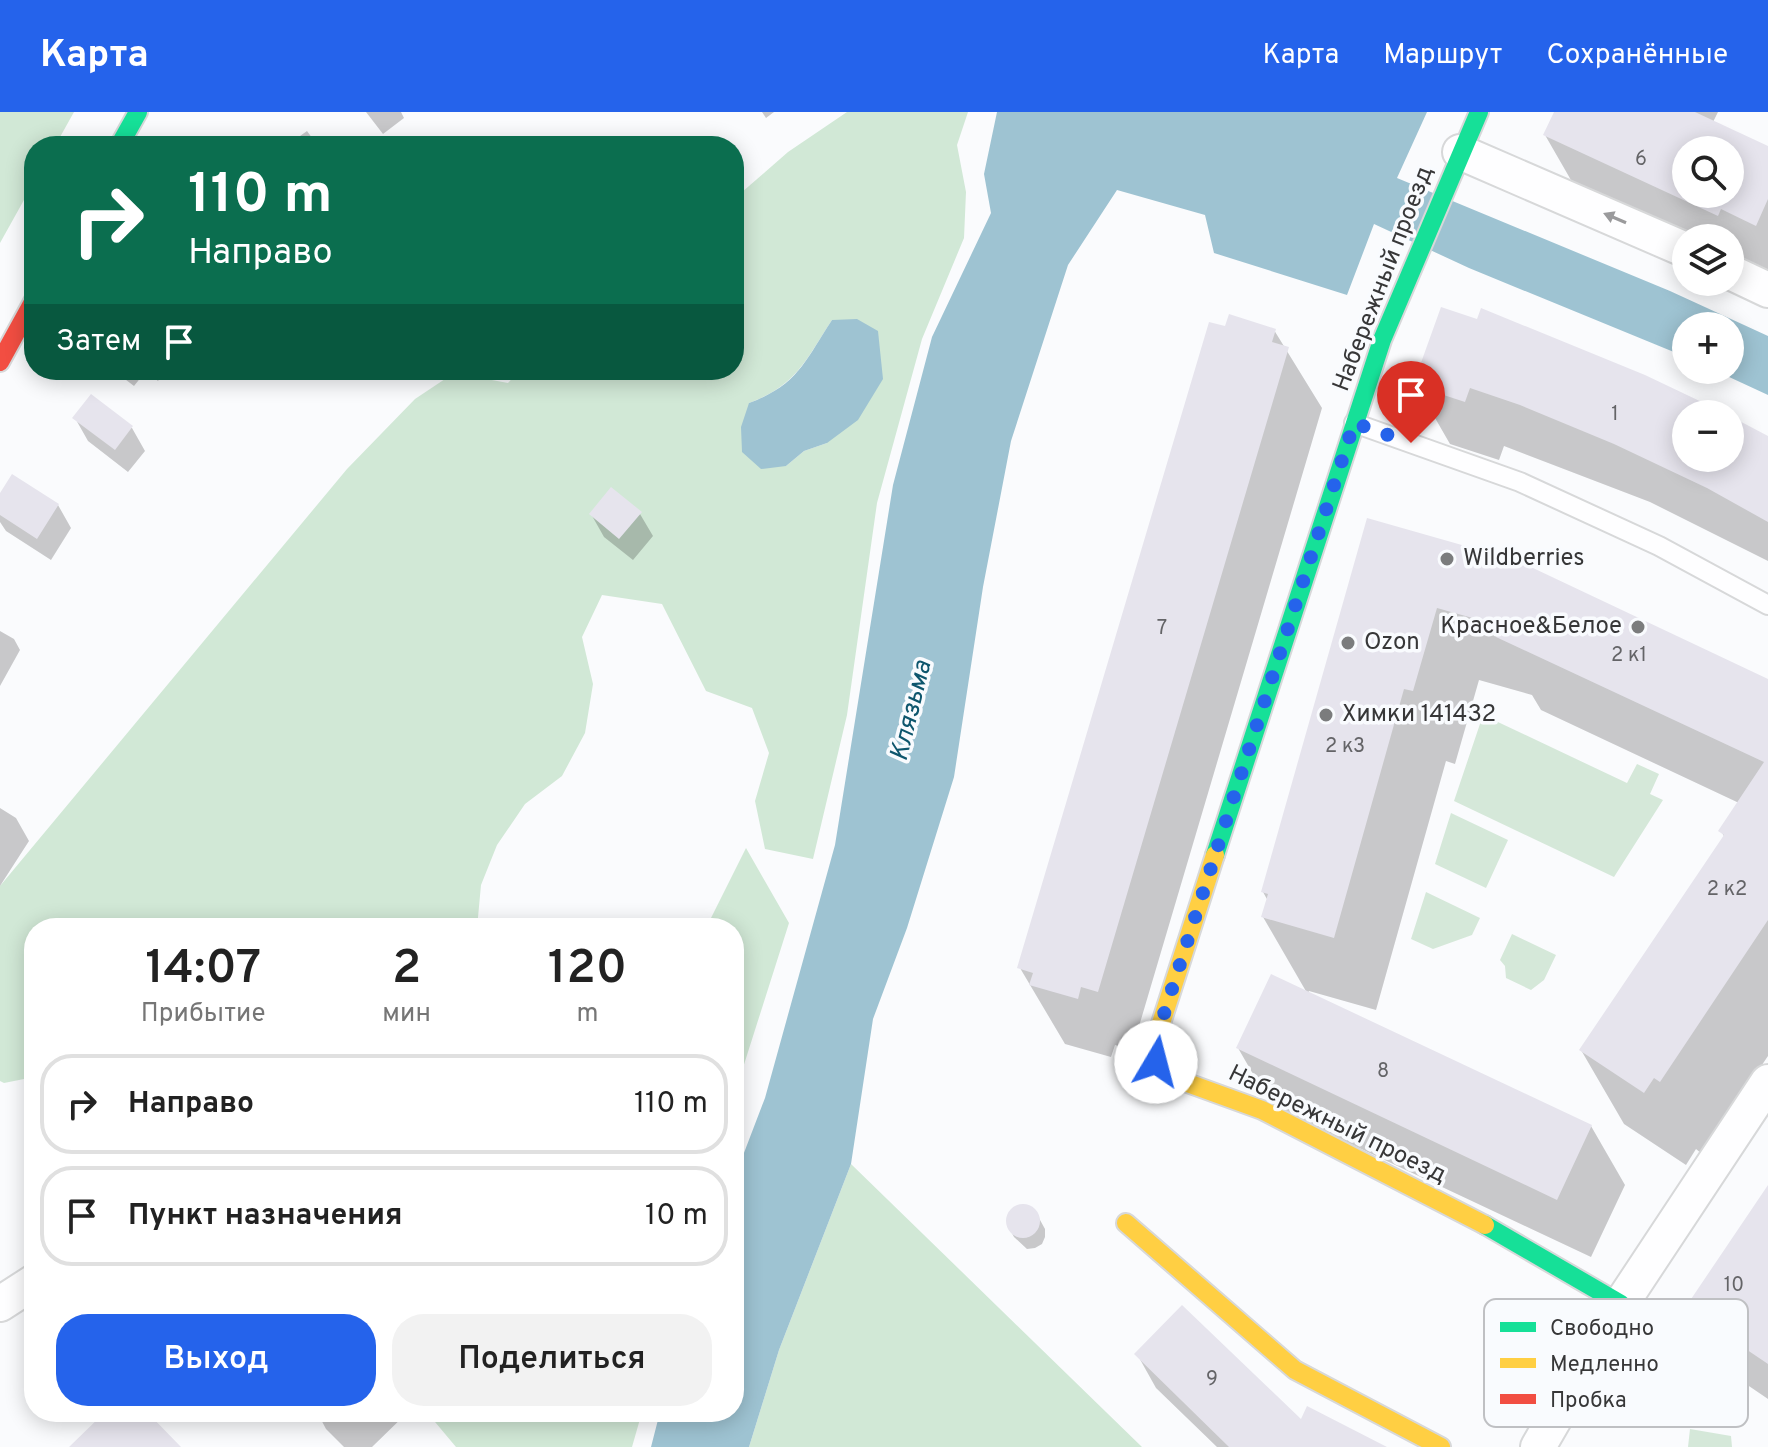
<!DOCTYPE html>
<html lang="ru">
<meta charset="utf-8">
<style>
:root{--surface:#fff;--page:#f2f2f2;--text:#222;--muted:#767676;--line:#e0e0e0;--accent:#2563eb}
body{margin:0;font-family:Overpass,sans-serif;background:var(--page);color:var(--text);height:100vh;display:flex;flex-direction:column;font-size:30px;white-space:nowrap}
*{box-sizing:border-box;margin:0}
p{font-size:26px;color:var(--muted)}
.icon{flex:none;width:44px;height:44px;fill:none;stroke:currentColor;stroke-width:2;stroke-linecap:round;stroke-linejoin:round}
.map{position:relative;flex:1;overflow:hidden}
.drawer{position:absolute;left:24px;top:806px;width:720px;height:504px;display:flex;flex-direction:column;background:var(--surface);border-radius:32px;box-shadow:0 4px 20px #0003}
.drawer>*{flex:none}
.top-card{position:absolute;left:24px;top:24px;width:720px;height:244px;border-radius:32px;box-shadow:0 4px 20px #0003;background:#0b6e4f;color:#fff;overflow:hidden}
.tools{position:absolute;left:1672px;top:24px;display:grid;gap:16px}
.tools a{display:grid;place-items:center;width:72px;height:72px;border-radius:50%;background:var(--surface);box-shadow:0 4px 20px #0003;font-size:40px}
.pin{position:absolute;display:grid;place-items:center;width:68px;height:68px;color:#fff;margin:-82px -34px;border-radius:50% 50% 50% 0;rotate:-45deg;box-shadow:0 0 8px #0007}
.pin .icon{rotate:45deg}
.me{position:absolute;width:88px;margin:-44px;rotate:8deg;stroke-linejoin:round;filter:drop-shadow(0 0 6px #0008)}
.turn{display:flex;align-items:center;gap:28px;height:168px;padding:0 32px;font-size:36px}
.turn .icon{width:104px;height:104px;stroke-width:2.5}
.turn b{display:block;font-size:56px;line-height:68px}
.then{display:flex;align-items:center;height:76px;padding:0 32px;background:#0003;gap:16px;font-size:30px}
.eta{display:flex;justify-content:space-evenly;align-items:center;height:136px;text-align:center}
.eta b{font-size:48px;font-weight:600;line-height:56px}
.primary-button{display:flex;gap:16px;margin-top:auto;padding:16px 32px}
.primary-button a{flex:1;height:92px;border-radius:32px;background:var(--accent);color:#fff;font-size:32px;font-weight:600;line-height:92px;text-align:center}
.primary-button a+a{background:var(--page);color:var(--text)}
ul{padding:0;list-style:none}
li{display:flex;align-items:center;gap:24px;height:100px;margin:0 16px 12px;padding:0 16px;border:4px solid var(--line);border-radius:32px}
li div{flex:1}
li b{display:block;font-size:30px}
li em{font-style:normal}
header{display:flex;align-items:center;gap:48px;box-sizing:border-box;height:112px;padding:0 40px;background:var(--accent);color:#fff}
header strong{font-size:38px}
nav{display:flex;gap:44px;margin-inline-start:auto;font-size:28px}
.map>svg:first-child{display:block}
.green{fill:#d5e8d9}
.forest{fill:#d1e8d6;fill-rule:evenodd}
.water{fill:#9ec3d2}
.shadow{fill:#0003;fill-rule:evenodd}
.building{fill:#e6e4ed;fill-rule:evenodd}
.lines{fill:none;stroke-linecap:round;stroke-linejoin:round}
.lane-casing{stroke:#d7d8d9;stroke-width:22}
.street-casing{stroke:#d7d8d9;stroke-width:38}
.fast-casing{stroke:#d7d8d9;stroke-width:22}
.slow-casing{stroke:#d7d8d9;stroke-width:22}
.jam-casing{stroke:#d7d8d9;stroke-width:22}
.lane{stroke:#fefeff;stroke-width:18}
.street{stroke:#fefeff;stroke-width:34}
.fast{stroke:#16e098;stroke-width:18}
.slow{stroke:#ffcf43;stroke-width:18}
.jam{stroke:#f24e42;stroke-width:18}
.oneway{fill:#9a9a9c}
.route{stroke:#2563eb;stroke-width:14;stroke-dasharray:0 25.2}
.poi-dot{fill:#7b7c7d;stroke:#f9fbfe;stroke-width:3}
.labels{text-anchor:middle;dominant-baseline:central;stroke-width:7;stroke-linejoin:round;paint-order:stroke}
.number-label{font-size:20px;fill:#646467}
.street-label{font-size:24px;fill:#373738;stroke:#f9fbfe}
.poi-label{font-size:24px;fill:#373738;stroke:#f9fbfe;text-anchor:start}
.water-label{font-size:26px;font-style:italic;fill:#0e566d;stroke:#f9fbfe}
.key{fill:#f9fbfe;stroke:#bfc0c3;stroke-width:2}
.key-label{font-size:22px;fill:#373738}
</style>
<header>
<strong>Карта</strong>
<nav><a>Карта</a><a>Маршрут</a><a>Сохранённые</a></nav>
</header>
<div class="map">
<svg width="1768" height="1335" viewBox="0 0 1768 1335">
<rect width="100%" height="100%" fill="#fafbfd"/>
<path class="green" d="M1483 603 1627 671 1637 652 1659 662 1650 682 1663 688 1614 765 1454 689Z
M1451 701 1508 728 1486 776 1435 752Z
M1426 780 1480 806 1472 823 1433 837 1411 827Z
M1512 822 1556 843 1544 868 1531 878 1506 866 1505 854 1500 848Z
M1690 1317 1731 1324 1732 1335H1688Z"/>
<path class="forest" d="M0 0H74L55 34H34V70L0 131Z
M847 0H968L957 33 966 80 964 126 922 227 877 391 847 603 813 747 765 737 755 689 769 641 752 596 706 579 662 492 602 483 582 525 593 572 585 621 562 664 525 692 497 733 481 773 477 816H361L347 810 342 816H34V965L4 971 0 969V774L347 357 415 287 454 261 508 271 520 258H734V87L788 40ZM832 208 827 331 804 339 786 354 749 291C797 273 805 249 832 208Z
M746 736 789 811 734 984V816H706Z
M851 1052 1142 1335H749L779 1238Z
M433 1300H642L632 1335H456L430 1304Z"/>
<path class="water" d="M997 0H1427L1397 66 1670 179 1768 224V283L1714 258H1730V214H1686V245L1469 156 1374 112 1347 183 1214 141 1205 103 1117 78 1068 153 1011 329 983 475 954 665 907 816 873 907 851 1052 779 1238 749 1335H651L660 1300H734V1067L765 986 835 733 893 373 932 225 991 101 984 62Z
M857 207 878 219 883 267 858 308 827 331 804 339 786 354 761 357 742 340 741 315 749 291C798 273 805 249 832 208Z"/>
<path class="shadow" d="M366 0H401L404 6 383 22Z
M762 0H774L766 6Z
M1556 0H1718L1713 10 1768 36V161L1730 151V126H1686L1579 82 1545 23ZM1686 38H1730V82H1686Z
M307 19 318 34H286Z
M1443 197 1723 302H1686V346H1730V306L1768 326V449L1650 390 1504 334 1499 348 1450 332 1416 273Z
M1227 217 1274 218 1322 296 1132 938 1115 933 1111 945 1065 932 1020 856Z
M113 258H166L158 269 146 259 134 274Z
M75 306 132 316 145 339 128 360 88 329Z
M0 385 58 393 71 416 51 448 6 419 0 410Z
M591 402H640L653 424 633 448 604 425Z
M1369 408 1768 569V944L1702 1042 1696 1037 1686 1053 1624 1012 1581 938 1725 726 1721 719 1739 691 1541 598 1532 583 1479 568 1455 652 1446 649 1376 898 1309 879 1308 881 1591 1014 1625 1073 1591 1145 1272 995 1238 936 1307 881 1263 805 1268 789 1263 780Z
M0 519 14 527 20 538 0 574Z
M0 696 16 706 29 729 0 774Z
M1768 1077V1287L1721 1255 1687 1196Z
M1027 1093 1034 1097 1045 1117V1125L1042 1132 1035 1136 1027 1137 1014 1125 1008 1114V1105L1012 1098 1018 1094Z
M1137 1242 1302 1310 1382 1335H1217L1156 1276Z
M317 1300H408L372 1335H344L326 1317Z"/>
<path class="building" d="M1554 0H1695L1768 34V87L1756 114 1721 97 1718 104 1543 23ZM1686 38H1730V82H1686Z
M1441 195 1477 207 1481 196 1645 263 1727 302H1686V346H1730V304L1768 324V410L1707 376 1614 332 1520 293 1470 276 1465 290 1413 273Z
M1229 202 1276 217 1272 230 1289 235 1098 880 1081 875 1078 887 1029 873 1033 861 1017 856 1209 210 1225 214Z
M91 282 133 314 115 338 72 306Z
M12 362 59 392 37 427 0 403V381Z
M611 375 642 400 619 427 589 402Z
M1367 406 1518 449 1768 567V808L1660 970 1654 966 1644 981 1579 938 1724 723 1718 719 1764 650 1496 525 1501 514 1437 496 1413 579 1404 577 1334 826 1261 805 1268 782 1261 780Z
M1271 862 1592 1013 1557 1088 1236 936Z
M1768 1073V1252L1685 1196Z
M1006 1109a17 17 0 1 1 34 0a17 17 0 1 1-34 0Z
M1182 1193 1301 1307 1307 1294 1387 1335H1229L1134 1242Z
M105 1300H147L181 1335H69Z"/>
<g class="lines">
<defs>
<path id="lane" d="M1354 311 1520 370 1659 434 1768 493"/>
<path id="street" d="M1460 40 1686 138
M1730 160 1768 178
M0 1192 34 1170
M1538 1335 1621 1192 1768 970"/>
<path id="fast" d="M119 34 138 0
M1215 743 1382 228 1479 0
M1485 1113 1621 1192"/>
<path id="slow" d="M1215 743 1155 930 1156 950 1171 965 1262 998 1485 1113
M1126 1111 1295 1258 1441 1335"/>
<path id="jam" d="M0 250 34 188"/>
</defs>
<use href="#lane" class="lane-casing"/>
<use href="#street" class="street-casing"/>
<use href="#fast" class="fast-casing"/>
<use href="#slow" class="slow-casing"/>
<use href="#jam" class="jam-casing"/>
<use href="#lane" class="lane"/>
<use href="#street" class="street"/>
<use href="#fast" class="fast"/>
<use href="#slow" class="slow"/>
<use href="#jam" class="jam"/>
</g>
<defs><path id="oneway-solid" d="M-6-.8H1V-3.2L6.5 0L1 3.2V.8H-6Z" transform="scale(2)"/></defs>
<use class="oneway" href="#oneway-solid" transform="translate(1615 106) rotate(-157)"/>
<g class="lines">
<path class="route" d="M1156 950 1155 930 1354 311 1411 331"/>
</g>
<g class="poi-dot">
<circle cx="1447" cy="447" r="8"/>
<circle cx="1638" cy="515" r="8"/>
<circle cx="1348" cy="531" r="8"/>
<circle cx="1326" cy="603" r="8"/>
</g>
<g class="labels">
<g class="number-label">
<text x="1641" y="48">6</text>
<text x="1615" y="303">1</text>
<text x="1162" y="517">7</text>
<text x="1629" y="544">2 к1</text>
<text x="1345" y="635">2 к3</text>
<text x="1727" y="778">2 к2</text>
<text x="1383" y="960">8</text>
<text x="1734" y="1174">10</text>
<text x="1212" y="1268">9</text>
</g>
<g class="street-label">
<text transform="translate(1384 167) rotate(-69)">Набережный проезд</text>
<text transform="translate(1337 1013) rotate(26)">Набережный проезд</text>
</g>
<g class="poi-label">
<text x="1463" y="447">Wildberries</text>
<text x="1622" y="515" text-anchor="end">Красное&amp;Белое</text>
<text x="1364" y="531">Ozon</text>
<text x="1342" y="603">Химки 141432</text>
</g>
<g class="water-label">
<text transform="translate(912 599) rotate(-76)">Клязьма</text>
</g>
</g>
<rect x="1484" y="1187" width="264" height="128" rx="12" class="key"/>
<rect x="1500" y="1210" width="36" height="10" fill="#16e098"/>
<rect x="1500" y="1246" width="36" height="10" fill="#ffcf43"/>
<rect x="1500" y="1282" width="36" height="10" fill="#f24e42"/>
<g class="key-label">
<text x="1550" y="1223">Свободно</text>
<text x="1550" y="1259">Медленно</text>
<text x="1550" y="1295">Пробка</text>
</g>
</svg>
<div class="tools">
<a><svg class="icon" aria-label="search" viewBox="0 0 24 24"><circle cx="10" cy="10" r="6"/><path d="M15 15l6 6"/></svg></a>
<a><svg class="icon" aria-label="layers" viewBox="0 0 24 24"><path d="M12 4l9 5-9 5-9-5zM3 14l9 5 9-5"/></svg></a>
<a>+</a>
<a>−</a>
</div>
<div class="pin" style="left:1411px;top:331px;background:#d93025"><svg class="icon" aria-label="arrive" viewBox="0 0 24 24"><path d="M6 21V4h12l-3 4 3 4H6"/></svg></div>
<svg class="me" style="left:1156px;top:950px" viewBox="-20 -20 40 40"><circle r="19" fill="#fff"/><path d="M0-13L10 11 0 6-10 11z" fill="#2563eb"/></svg>
<div class="top-card">
<div class="turn"><svg class="icon" aria-label="right" viewBox="0 0 24 24"><path d="M7 20v-9h11M14 6l5 5-5 5"/></svg><div><b>110 m</b>Направо</div></div>
<div class="then">Затем<svg class="icon" aria-label="arrive" viewBox="0 0 24 24"><path d="M6 21V4h12l-3 4 3 4H6"/></svg></div>
</div>
<section class="drawer">
<div class="eta">
<div><b>14:07</b><p>Прибытие</p></div>
<div><b>2</b><p>мин</p></div>
<div><b>120</b><p>m</p></div>
</div>
<ul>
<li><svg class="icon" aria-label="right" viewBox="0 0 24 24"><path d="M7 20v-9h11M14 6l5 5-5 5"/></svg><div><b>Направо</b></div><em>110 m</em></li>
<li><svg class="icon" aria-label="arrive" viewBox="0 0 24 24"><path d="M6 21V4h12l-3 4 3 4H6"/></svg><div><b>Пункт назначения</b></div><em>10 m</em></li>
</ul>
<div class="primary-button"><a>Выход</a><a>Поделиться</a></div>
</section>
</div>
